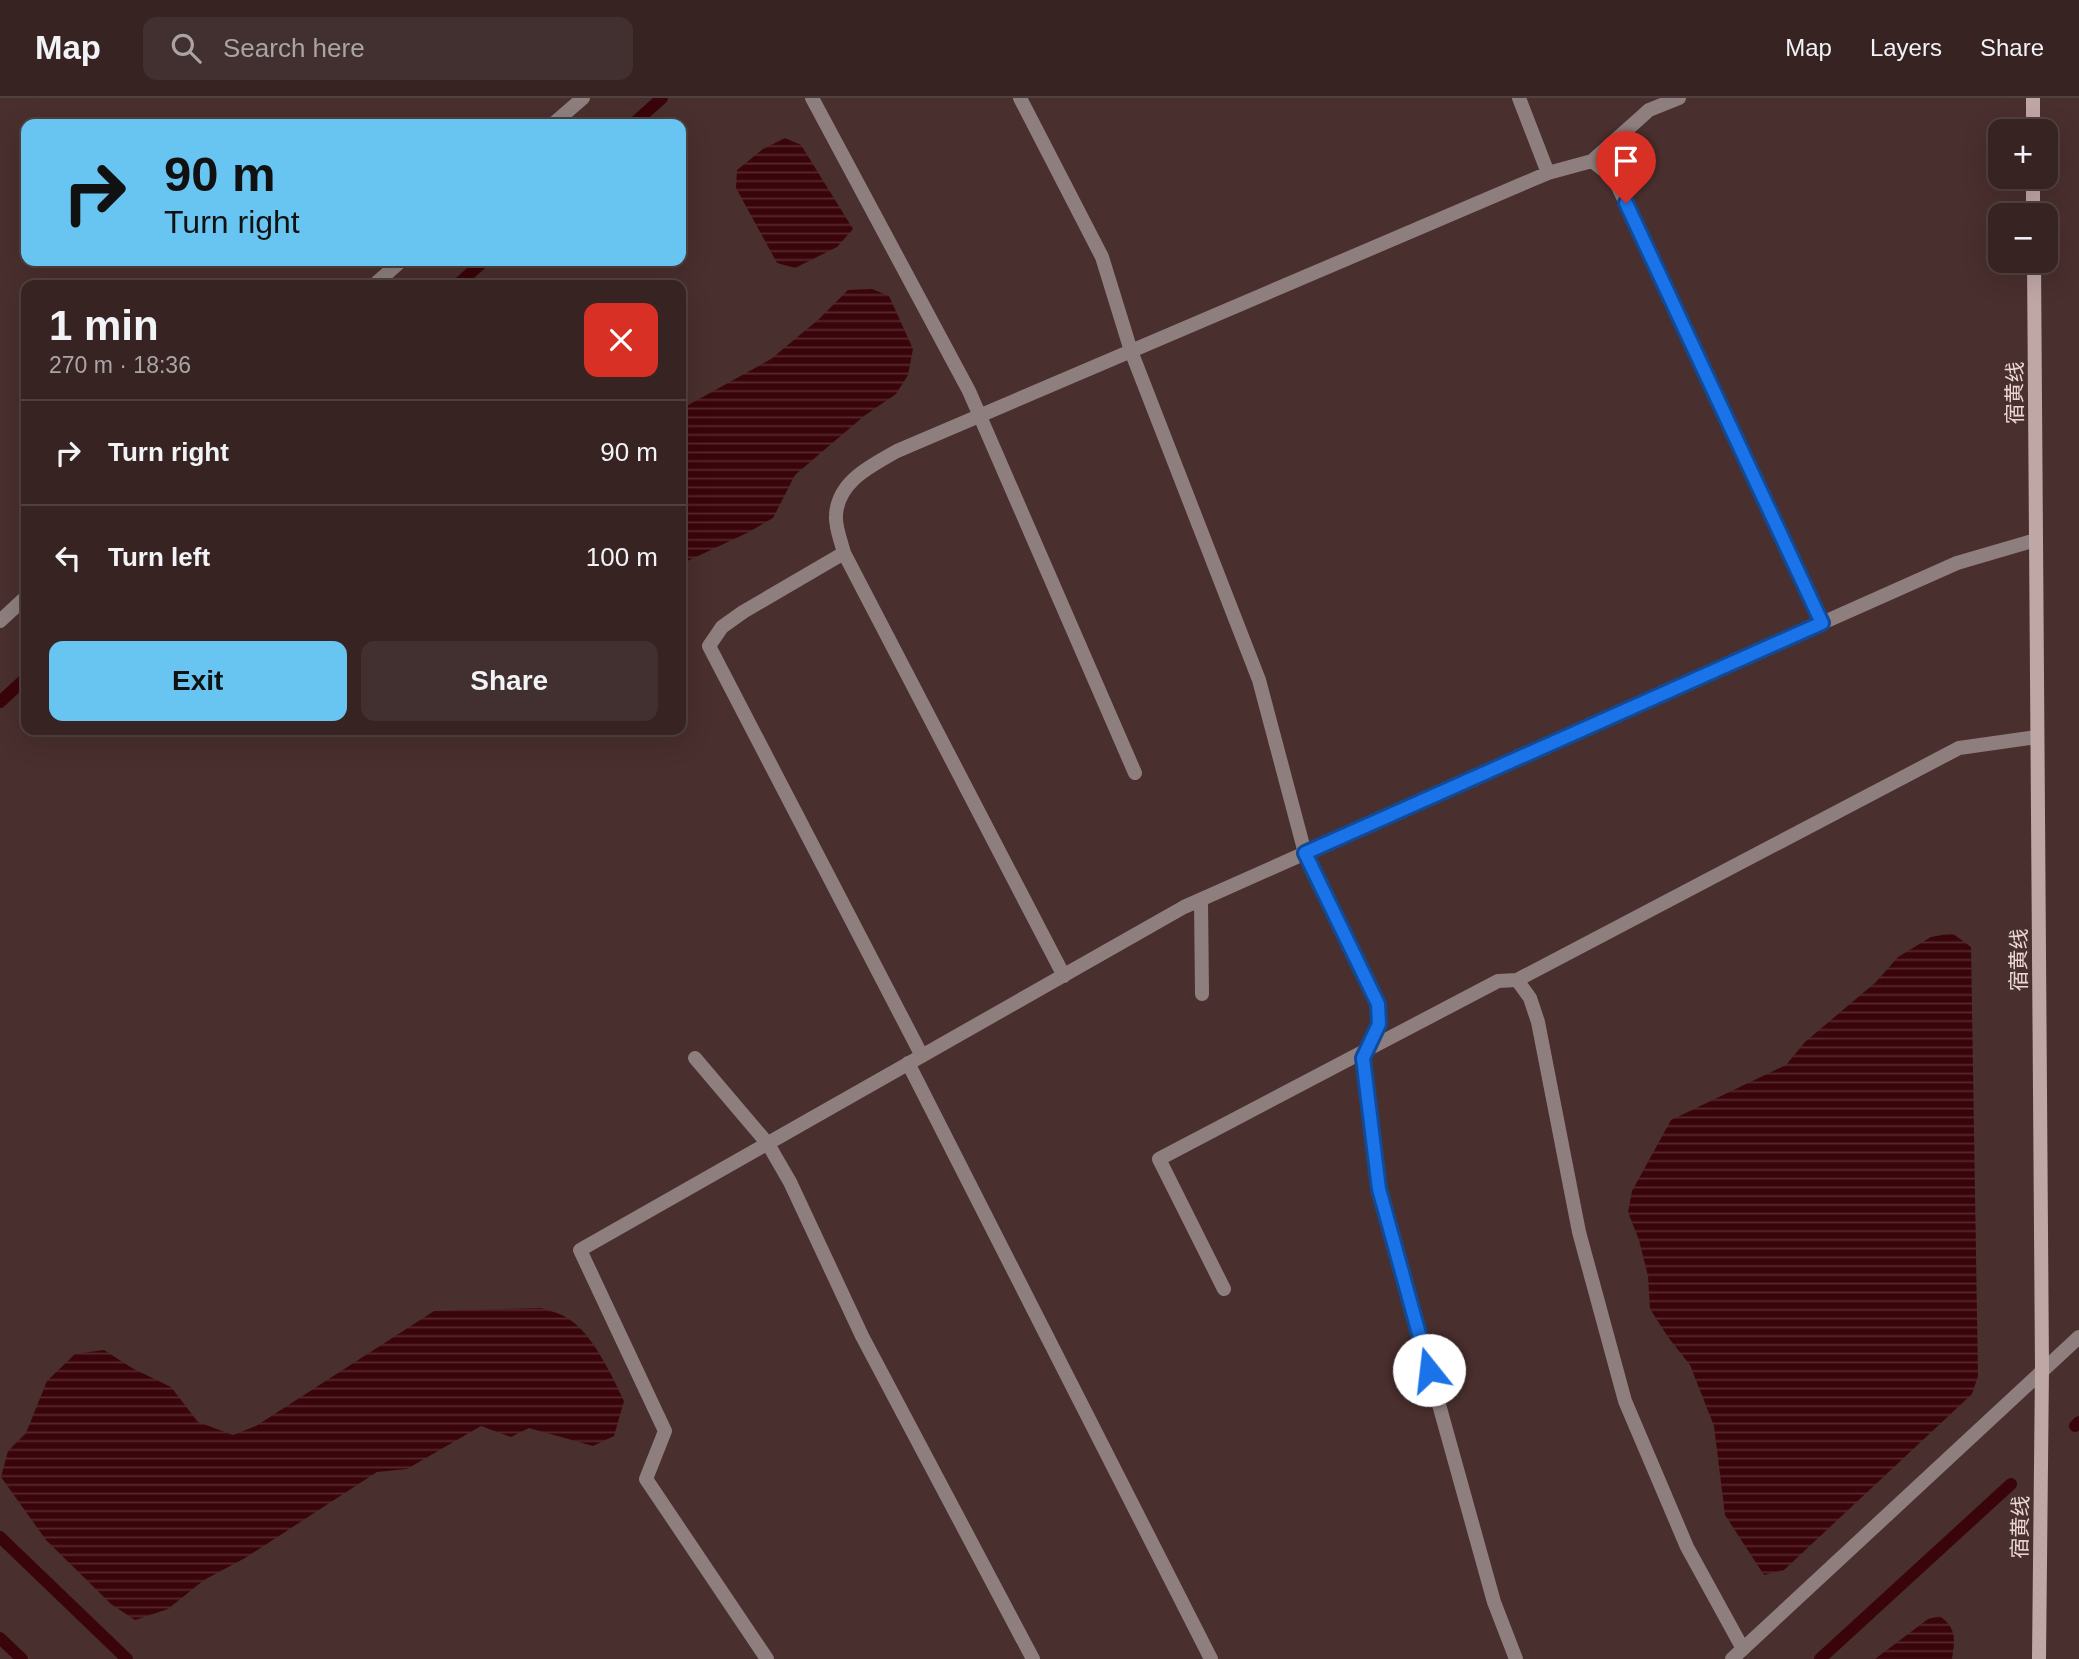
<!DOCTYPE html>
<meta charset="utf-8">
<style>
:root{--surface:#372322;--page:#422f2f;--text:#f1f3f6;--muted:#aaa4a5;--line:#514040;--accent:#68c4f0}
body{margin:0;font-family:Helvetica,"Noto Sans SC",sans-serif;background:var(--page);color:var(--text);height:100vh;display:flex;flex-direction:column;font-size:26px;white-space:nowrap}
*{box-sizing:border-box;margin:0}
p{font-size:23px;color:var(--muted)}
.icon{flex:none;width:38px;height:38px;fill:none;stroke:currentColor;stroke-width:2;stroke-linecap:round;stroke-linejoin:round}
.map{position:relative;flex:1;overflow:hidden}
.panel{position:absolute;left:21px;top:182px;width:665px;height:455px;display:flex;flex-direction:column;background:var(--surface);border-radius:14px;box-shadow:0 7px 28px #0002,0 0 0 2px var(--line)}
.panel>*{flex:none}
.hud{position:absolute;left:21px;top:21px;width:665px;height:147px;border-radius:14px;box-shadow:0 7px 28px #0002,0 0 0 2px var(--line);background:#68c4f0;color:#111;overflow:hidden}
.buttons{position:absolute;left:1988px;top:21px;display:grid;gap:14px}
.buttons a{display:grid;place-items:center;width:70px;height:70px;border-radius:14px;background:var(--surface);box-shadow:0 7px 28px #0002,0 0 0 2px var(--line);font-size:35px}
.pin{position:absolute;display:grid;place-items:center;width:60px;height:60px;color:#fff;margin:-72px -30px;border-radius:50% 50% 50% 0;rotate:-45deg;box-shadow:0 0 7px #0007}
.pin .icon{rotate:45deg}
.me{position:absolute;width:77px;margin:-38px;rotate:344deg;stroke-linejoin:round;filter:drop-shadow(0 0 5px #0008)}
.turn{display:flex;align-items:center;gap:24px;height:147px;padding:0 28px;font-size:32px}
.turn .icon{width:91px;height:91px;stroke-width:2.5}
.turn b{display:block;font-size:49px;line-height:60px}
.round{display:grid;place-items:center;flex:none;width:74px;height:74px;border-radius:14px;background:var(--page)}
.head{display:flex;align-items:center;justify-content:space-between;height:119px;padding:0 28px}
h1{font-size:42px;font-weight:600;line-height:52px}
.action{display:flex;gap:14px;margin-top:auto;padding:14px 28px}
.action a{flex:1;height:80px;border-radius:14px;background:var(--accent);color:#111;font-size:28px;font-weight:600;line-height:80px;text-align:center}
.action a+a{background:var(--page);color:var(--text)}
ul{padding:0;list-style:none}
li{display:flex;align-items:center;gap:21px;height:105px;padding:0 28px;border-top:2px solid var(--line)}
li div{flex:1}
li b{display:block;font-size:26px}
li em{font-style:normal}
header{display:flex;align-items:center;gap:42px;box-sizing:border-box;height:98px;padding:0 35px;background:var(--surface);border-bottom:2px solid var(--line)}
header strong{font-size:33px}
nav{display:flex;gap:38px;margin-inline-start:auto;font-size:24px}
.search{width:490px;height:63px;background:var(--page);display:flex;align-items:center;gap:18px;box-sizing:border-box;padding:0 24px;border-radius:14px;color:var(--muted);font-size:26px}
.map>svg:first-child{display:block}
.water{fill:url(#water-rules)}
.lines{fill:none;stroke-linecap:round;stroke-linejoin:round}
.stream{stroke:#3a050a;stroke-width:12}
.lane{stroke:#8e7f7e;stroke-width:14}
.street{stroke:#8e7f7e;stroke-width:14}
.secondary{stroke:#bfa7a6;stroke-width:14}
.route-casing{stroke:#114b97;stroke-width:18}
.route{stroke:#1a73e8;stroke-width:12}
.labels{text-anchor:middle;dominant-baseline:central;stroke-width:7;stroke-linejoin:round;paint-order:stroke}
.street-label{font-size:21px;fill:#e9d7d6;stroke:#492f2e}
</style>
<header>
<strong>Map</strong>
<div class="search"><svg class="icon" aria-label="search" viewBox="0 0 24 24"><circle cx="10" cy="10" r="6"/><path d="M15 15l6 6"/></svg>Search here</div>
<nav><a>Map</a><a>Layers</a><a>Share</a></nav>
</header>
<div class="map">
<svg width="2079" height="1561" viewBox="0 0 2079 1561">
<defs>
<pattern id="water-rules" width="6" height="5" patternUnits="userSpaceOnUse" patternTransform="scale(1.75)"><rect width="6" height="5" fill="#3a050a"/><path d="M0 2.5h6" fill="none" stroke="#56292d"/></pattern>
</defs>
<rect width="100%" height="100%" fill="#492f2e"/>
<path class="water" d="M785 40 801 47 853 131 837 149 795 170 777 165 736 90 737 72 763 51Z
M872 191 889 198 913 251 908 277 896 296 864 318 795 377 773 420 747 435 681 466V311L771 261 819 221 848 192Z
M1952 835 1971 849 1978 1278 1972 1296 1784 1472 1764 1477 1725 1417 1714 1328 1690 1267 1668 1239 1650 1211 1648 1178 1639 1142 1628 1114 1632 1093 1671 1022 1786 967 1805 944 1876 884 1898 859 1931 839Z
M541 1210C550 1213 560 1215 567 1220 592 1234 612 1278 624 1303L614 1338 593 1348 529 1330 511 1339 481 1328 407 1371 377 1374 245 1460 204 1482 168 1511 135 1522 111 1506 46 1442 1 1379 8 1353 26 1335 47 1283 75 1256 104 1252 132 1270 171 1289 198 1324 233 1337 256 1328 434 1213Z
M1940 1518C1957 1532 1955 1540 1952 1561H1875L1928 1521Z"/>
<g class="lines">
<path class="stream" d="M633 26 662 0
M457 187 484 163
M0 604 26 580
M2075 1328 2079 1324
M0 1439 127 1561
M0 1540 22 1561
M1820 1561 2011 1386"/>
<path class="lane" d="M812 0 969 293 1135 675
M1020 0 1102 159 1131 253 1259 582 1305 755 1378 906 1379 926 1363 960 1379 1091 1494 1504 1516 1561
M1519 0 1548 75
M553 26 583 0
M1592 63 1649 12 1679 0
M374 187 401 163
M844 455 743 514 722 529 709 548 922 958
M0 523 26 499
M1201 802 1202 896
M1064 878 844 455C841 443 835 429 836 417 838 383 871 368 897 353L1548 75 1592 63 1614 80 1823 525
M1517 882 1959 650 2037 639
M695 960 768 1046 790 1084 862 1238 1033 1561
M908 965 1211 1561
M1224 1191 1159 1061 1498 883 1517 882 1530 900 1538 924 1579 1134 1625 1303 1687 1449 1743 1551
M767 1561 646 1381 665 1333 580 1152 1184 809 1957 465 2036 442"/>
<path class="street" d="M1732 1561 2079 1239"/>
<path class="secondary" d="M2033 33V0
M2033 79V117
M2034 163 2042 1271 2039 1561"/>
</g>
<g class="lines">
<defs>
<path id="route" d="M1429 1272 1379 1091 1363 960 1379 926 1378 906 1305 755 1822 525 1626 105"/>
</defs>
<use href="#route" class="route-casing"/>
<use href="#route" class="route"/>
</g>
<g class="labels">
<g class="street-label">
<text transform="translate(2014 295) rotate(-90)">宿黄线</text>
<text transform="translate(2018 862) rotate(-90)">宿黄线</text>
<text transform="translate(2020 1429) rotate(-89)">宿黄线</text>
</g>
</g>
</svg>
<div class="buttons">
<a>+</a>
<a>−</a>
</div>
<div class="pin" style="left:1626px;top:105px;background:#d93025"><svg class="icon" aria-label="arrive" viewBox="0 0 24 24"><path d="M6 21V4h12l-3 4 3 4H6"/></svg></div>
<svg class="me" style="left:1429px;top:1272px" viewBox="-20 -20 40 40"><circle r="19" fill="#fff"/><path d="M0-13L10 11 0 6-10 11z" fill="#1a73e8"/></svg>
<div class="hud">
<div class="turn"><svg class="icon" aria-label="right" viewBox="0 0 24 24"><path d="M7 20v-9h11M14 6l5 5-5 5"/></svg><div><b>90 m</b>Turn right</div></div>
</div>
<section class="panel">
<div class="head"><div><h1>1 min</h1><p>270 m · 18:36</p></div><a class="round" style="background:#d93025;color:#fff"><svg class="icon" aria-label="close" viewBox="0 0 24 24"><path d="M6 6l12 12M18 6L6 18"/></svg></a></div>
<ul>
<li><svg class="icon" aria-label="right" viewBox="0 0 24 24"><path d="M7 20v-9h11M14 6l5 5-5 5"/></svg><div><b>Turn right</b></div><em>90 m</em></li>
<li><svg class="icon" aria-label="left" viewBox="0 0 24 24"><path d="M17 20v-9H6M10 6l-5 5 5 5"/></svg><div><b>Turn left</b></div><em>100 m</em></li>
</ul>
<div class="action"><a>Exit</a><a>Share</a></div>
</section>
</div>
